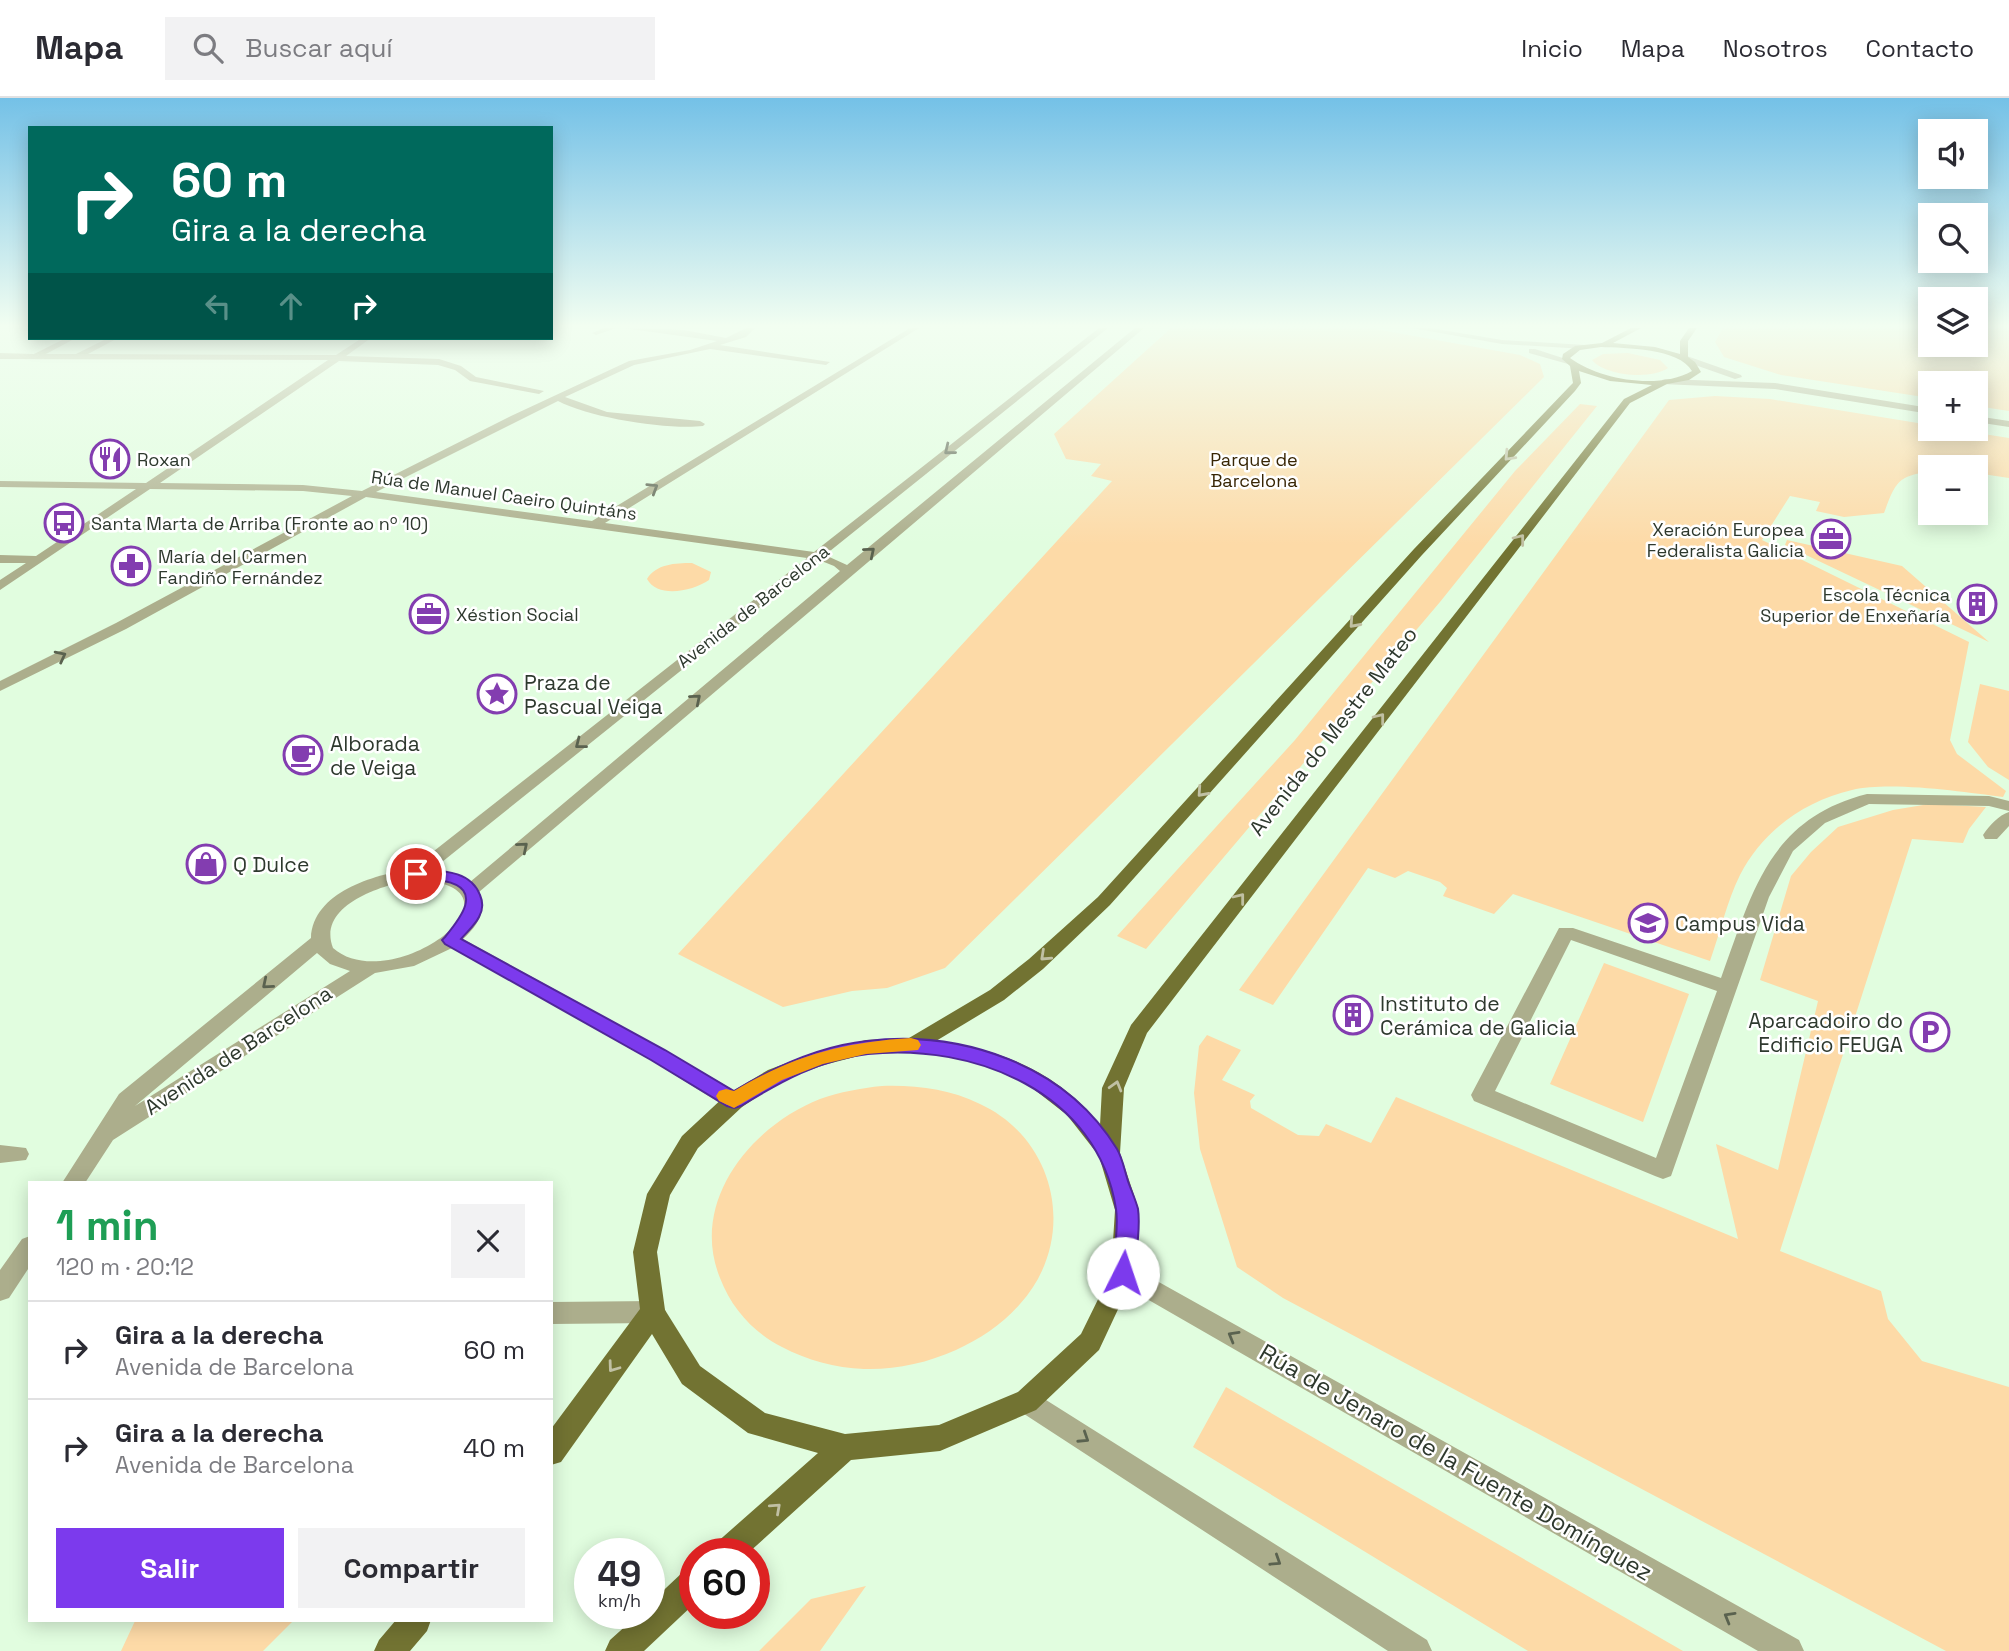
<!DOCTYPE html>
<html lang="es">
<meta charset="utf-8">
<style>
:root{--surface:#fff;--page:#f2f2f3;--text:#2b2b33;--muted:#7c7c81;--line:#e1e1e2;--accent:#7c3aed}
body{margin:0;font-family:"Space Grotesk",sans-serif;background:var(--page);color:var(--text);height:100vh;display:flex;flex-direction:column;font-size:26px;white-space:nowrap}
*{box-sizing:border-box;margin:0}
p{font-size:23px;color:var(--muted)}
.icon{flex:none;width:38px;height:38px;fill:none;stroke:currentColor;stroke-width:2;stroke-linecap:round;stroke-linejoin:round}
.map{position:relative;flex:1;overflow:hidden}
.panel{position:absolute;left:28px;top:1083px;width:525px;height:441px;display:flex;flex-direction:column;background:var(--surface);border-radius:0px;box-shadow:0 4px 18px #0003}
.panel>*{flex:none}
.guide{position:absolute;left:28px;top:28px;width:525px;height:214px;border-radius:0px;box-shadow:0 4px 18px #0003;background:#00695c;color:#fff;overflow:hidden}
.buttons{position:absolute;left:1918px;top:21px;display:grid;gap:14px}
.buttons a{display:grid;place-items:center;width:70px;height:70px;border-radius:0px;background:var(--surface);box-shadow:0 4px 18px #0003;font-size:35px}
.speed{position:absolute;left:574px;top:1440px;display:flex;gap:14px;font-size:35px;font-weight:700;text-align:center}
.speed>*{display:grid;place-content:center;width:91px;height:91px;border-radius:50%;background:var(--surface);box-shadow:0 4px 18px #0003;line-height:1}
.speed small{font-size:18px;font-weight:400}
.speed .limit{border:10px solid #d22;background:#fff;color:#111}
.pin{position:absolute;display:grid;place-items:center;width:60px;height:60px;color:#fff;margin:-30px;border:4px solid #fff;border-radius:50%;box-shadow:0 2px 7px #0007}
.me{position:absolute;width:77px;margin:-38px;rotate:4deg;stroke-linejoin:round;filter:drop-shadow(0 0 5px #0008)}
.turn{display:flex;align-items:center;gap:24px;height:147px;padding:0 28px;font-size:32px}
.turn .icon{width:91px;height:91px;stroke-width:2.5}
.turn b{display:block;font-size:49px;line-height:60px}
.lanes{display:flex;align-items:center;height:66px;padding:0 28px;background:#0003;justify-content:center;gap:35px;direction:ltr}
.lanes .off{opacity:.35}
.round{display:grid;place-items:center;flex:none;width:74px;height:74px;border-radius:0px;background:var(--page)}
.headline{display:flex;align-items:center;justify-content:space-between;height:119px;padding:0 28px}
h1{font-size:42px;font-weight:700;line-height:52px;color:#1e9e55}
.button{display:flex;gap:14px;margin-top:auto;padding:14px 28px}
.button a{flex:1;height:80px;border-radius:0px;background:var(--accent);color:#fff;font-size:28px;font-weight:700;line-height:80px;text-align:center}
.button a+a{background:var(--page);color:var(--text)}
ul{padding:0;list-style:none}
li{display:flex;align-items:center;gap:21px;height:98px;padding:0 28px;border-top:2px solid var(--line)}
li div{flex:1}
li b{display:block;font-size:26px}
li em{font-style:normal}
header{display:flex;align-items:center;gap:42px;box-sizing:border-box;height:98px;padding:0 35px;background:var(--surface);border-bottom:2px solid var(--line)}
header strong{font-size:33px}
nav{display:flex;gap:38px;margin-inline-start:auto;font-size:24px}
.search{width:490px;height:63px;background:var(--page);display:flex;align-items:center;gap:18px;box-sizing:border-box;padding:0 24px;border-radius:0px;color:var(--muted);font-size:26px}
.map>svg:first-child{display:block}
.green{fill:#fddaa7}
.lines{fill:none;stroke-linecap:round;stroke-linejoin:round}
.minor{fill:#acae8c;fill-rule:evenodd}
.major{fill:#727332;fill-rule:evenodd}
.oneway{stroke:#5a624f}
.oneway2{stroke:#c0c0a3}
.route{fill:#7c3aed;stroke:#51269a;stroke-width:2}
.slow{fill:#f59e0b}
.labels{text-anchor:middle;dominant-baseline:central;stroke-width:5;stroke-linejoin:round;paint-order:stroke}
.far-poi-label{font-size:18px;fill:#2e392e;stroke:#fff;text-anchor:start}
.far-park-label{font-size:18px;fill:#382605;stroke:#fff}
.far-street-label{font-size:18px;fill:#2e392e;stroke:#fff}
.poi-label{font-size:21px;fill:#2e392e;stroke:#fff;text-anchor:start}
.street-label{font-size:21px;fill:#2e392e;stroke:#fff}
.near-street-label{font-size:24px;fill:#2e392e;stroke:#fff}
</style>
<header>
<strong>Mapa</strong>
<div class="search"><svg class="icon" aria-label="search" viewBox="0 0 24 24"><circle cx="10" cy="10" r="6"/><path d="M15 15l6 6"/></svg>Buscar aquí</div>
<nav><a>Inicio</a><a>Mapa</a><a>Nosotros</a><a>Contacto</a></nav>
</header>
<div class="map">
<svg width="2009" height="1553" viewBox="0 0 2009 1553">
<rect width="100%" height="100%" fill="#e1fddf"/>
<path class="green" d="M1171 230H1369L1520 257 1540 266 1544 279 945 870 887 890 852 893 783 909 678 856 1112 383 1091 378 1101 366 1066 361 1054 336Z
M1723 230H1930V247H1976V230H2009V313L1976 308V285H1930V300L1781 277 1724 259 1715 244Z
M1628 255 1660 262 1668 270C1651 282 1605 278 1592 262L1603 256Z
M1715 298 1770 301 1930 327V331H1952L2009 340V380L1976 375V369H1930V374C1897 377 1895 386 1884 415L1844 419 1816 413 1820 404 1790 398 1762 442 1969 544 1950 642 1957 656 2006 693 2003 699C1963 694 1891 683 1852 692 1804 703 1763 733 1740 777 1727 803 1720 835 1710 863L1513 796 1494 816 1443 798 1447 790 1440 784 1408 773 1395 780 1368 770 1273 907 1239 892 1669 302Z
M1580 306 1597 308 1440 504 1146 851 1117 838 1295 642 1515 373Z
M1787 442 1902 468 1989 544 1785 447Z
M692 465 711 474 709 482C693 493 658 501 647 481 656 466 675 465 692 465Z
M1980 586 2009 593V682L1988 669 1968 644Z
M1929 706 1986 709 1969 731 1963 745 1912 741 1780 1153 1881 1193 1888 1221 1922 1263 2009 1289V1553H1946L1283 1200 1237 1169 1200 1051 1194 995 1199 948 1207 937 1241 952 1222 982 1255 997 1250 1003 1251 1010 1298 1037 1319 1038 1326 1026 1371 1045 1396 999 1738 1141 1716 1046 1778 1072 1818 903 1760 882 1791 778 1811 754 1838 729 1893 712Z
M1604 865 1689 896 1643 1024 1550 986Z
M882 988C917 987 949 991 980 1006 1058 1042 1078 1142 1020 1206 1003 1226 980 1241 956 1252 927 1265 895 1272 864 1271 835 1270 807 1262 782 1249 753 1234 732 1211 720 1180 689 1104 751 1028 820 1001 840 994 861 990 882 988Z
M1226 1289 1683 1553H1528L1193 1349Z
M866 1488 820 1553H759L811 1501Z
M135 1523V1522L293 1523 263 1553H121Z"/>
<g class="lines">
<path class="minor" d="M604 230H616L596 237 592 235Z
M623 230 684 232 726 240 746 230H755L746 239 720 247 830 264 826 267 710 251 634 267 565 299 607 314 700 323 705 326 703 328C668 332 590 320 558 303L376 394 592 423 910 230H919L605 425 814 454 1099 230H1108L825 457 847 467 1135 230H1144L479 794C488 813 477 828 463 841L665 952 742 997 745 1003 742 1009 734 1011 726 1009 651 962 452 850 414 868 375 875 113 1042 85 1085H62L119 996 311 840C313 794 374 777 411 771L807 460 366 399 126 531 0 593V583L116 525 352 398 303 393 150 391 0 492V482L26 465H0V457L36 458 136 391 0 389V383L146 385 328 262 0 261V255L34 256 66 240H76L46 256H76L108 240H118L88 256 336 257 362 240H371L346 258 439 261 461 268 476 279 544 293 539 296 470 283 455 272 438 267 339 263 160 385 303 387 362 393 511 318 629 263 690 252 717 243ZM819 462 834 468 840 473 470 784 455 777 432 772ZM416 781C541 790 391 901 333 850 316 806 386 786 416 781ZM317 855 330 866 350 873 135 1008Z
M1412 230H1430L1502 242 1585 247 1589 249 1585 251 1502 246Z
M1529 251H1535L1572 263 1568 266 1529 255Z
M1684 257 1741 277 1742 279 1735 281 1681 262Z
M1665 281 1775 285 1930 310V316L1775 291 1662 286V282Z
M1976 318 2009 323V329L1976 324Z
M1867 696 1989 698 2009 703V713L1989 708 1869 706 1825 725 1793 753 1769 799 1671 1078 1663 1081 1655 1078 1474 1003 1471 997 1559 830H1573L1721 880C1752 796 1768 721 1867 696ZM1571 842 1717 893 1656 1060 1495 993Z
M2009 714V728L1997 741H1985L1983 737C1989 728 1999 717 2009 714Z
M0 1047 26 1050 29 1056 26 1062 0 1065Z
M30 1138V1168L9 1200 0 1203V1172L22 1141Z
M1123 1164 1799 1542 1804 1553H1758L1114 1182 1111 1175 1114 1168Z
M653 1203 662 1206 666 1214 662 1222 653 1225 551 1226V1204Z
M1027 1290 1427 1542 1432 1553H1388L1018 1312 1014 1303 1018 1294Z"/>
<path class="major" d="M1631 230H1641L1613 245 1655 249 1680 256V243L1689 230H1697L1688 243V259L1695 264 1701 274 1689 282 1667 286 1630 305 1147 935 1124 990 1120 1055 1139 1112 1135 1175 1099 1252 1036 1312 940 1353 851 1362 747 1456H710L715 1446 818 1355 748 1335 682 1286 652 1236 561 1364 551 1367V1331L640 1211 633 1154 647 1096 682 1038 726 997 768 972 813 955 866 942 909 940 990 892 1029 861 1098 799 1414 451 1569 289 1573 285 1570 268 1562 261 1563 256 1575 248 1602 245ZM1601 249C1625 250 1679 250 1692 273 1659 292 1600 282 1570 260L1580 252ZM1579 273 1610 283 1652 287 1624 301 1131 927 1102 990 1100 1027C1058 974 1001 951 936 943L1004 902 1043 871 1110 807 1422 457 1575 293 1581 285ZM913 954 971 962 1022 982 1067 1017 1099 1058 1115 1112 1111 1175 1081 1236 1018 1294 939 1327 845 1336 765 1315 700 1268 665 1212 657 1154 670 1097 698 1050 742 1009 782 982 824 967 866 956Z
M695 1469V1505L644 1553H605L610 1542 639 1516H649V1506L684 1473Z
M396 1522H431L427 1533 410 1553H374L379 1542Z"/>
</g>
<defs><path id="oneway-chevron" d="M-2-3.5L2.5 0L-2 3.5" fill="none" stroke-width="1.6" stroke-linecap="round" stroke-linejoin="round" transform="scale(1.75)"/></defs>
<g class="oneway">
<use href="#oneway-chevron" transform="translate(949 352) rotate(141)"/>
<use href="#oneway-chevron" transform="translate(653 390) rotate(-32)"/>
<use href="#oneway-chevron" transform="translate(870 454) rotate(-40)"/>
<use href="#oneway-chevron" transform="translate(61 558) rotate(-27)"/>
<use href="#oneway-chevron" transform="translate(696 601) rotate(-40)"/>
<use href="#oneway-chevron" transform="translate(580 646) rotate(142)"/>
<use href="#oneway-chevron" transform="translate(523 749) rotate(-40)"/>
<use href="#oneway-chevron" transform="translate(267 886) rotate(140)"/>
<use href="#oneway-chevron" transform="translate(1233 1238) rotate(-150)"/>
<use href="#oneway-chevron" transform="translate(1084 1340) rotate(33)"/>
<use href="#oneway-chevron" transform="translate(1276 1463) rotate(33)"/>
<use href="#oneway-chevron" transform="translate(1729 1519) rotate(-150)"/>
</g>
<g class="oneway2">
<use href="#oneway-chevron" transform="translate(1509 358) rotate(133)"/>
<use href="#oneway-chevron" transform="translate(1520 441) rotate(-52)"/>
<use href="#oneway-chevron" transform="translate(1354 525) rotate(132)"/>
<use href="#oneway-chevron" transform="translate(1380 620) rotate(-52)"/>
<use href="#oneway-chevron" transform="translate(1202 694) rotate(132)"/>
<use href="#oneway-chevron" transform="translate(1240 800) rotate(-52)"/>
<use href="#oneway-chevron" transform="translate(1045 858) rotate(137)"/>
<use href="#oneway-chevron" transform="translate(1116 988) rotate(-74)"/>
<use href="#oneway-chevron" transform="translate(613 1269) rotate(126)"/>
<use href="#oneway-chevron" transform="translate(776 1410) rotate(-42)"/>
</g>
<linearGradient id="sky" x2="0" y2="1"><stop stop-color="#74c1e7"/><stop offset="0.51" stop-color="#f2fef1"/><stop offset="1" stop-color="#f2fef1" stop-opacity="0"/></linearGradient>
<rect width="2009" height="447" fill="url(#sky)"/>
<path class="route" d="M416 771C439 773 470 771 480 797 483 804 483 812 479 819 475 827 467 834 461 841L665 952 734 993C774 969 819 948 867 943 962 932 1065 966 1117 1051 1123 1061 1125 1075 1129 1086 1132 1094 1136 1103 1138 1111 1141 1131 1136 1155 1134 1175L1131 1182 1123 1185 1115 1182 1112 1175C1114 1155 1119 1131 1116 1111 1098 994 974 945 868 956 821 961 780 984 741 1008L734 1010 727 1008 651 962 445 846 442 842 445 839C459 822 485 791 444 783 433 781 421 782 410 779L408 776 410 772Z"/>
<path class="slow" d="M911 940 918 942 921 947 918 952 866 956 823 966 782 982 734 1010 719 1003 716 998 719 993 726 991 734 993C792 958 843 944 911 940Z"/>
<defs>
<symbol id="restaurant-ring" viewBox="-11 -11 22 22"><circle r="9.5" fill="#fff" stroke="#833db0" stroke-width="1.5"/><path d="M-5-6h1v4h1v-4h1v4h1v-4h1v5L-1.5 .5V6h-2V.5L-5-1ZM5-6V6H3V1.5H1.5Q1.5-4 5-6Z" fill="#833db0"/></symbol>
<symbol id="bus-ring" viewBox="-11 -11 22 22"><circle r="9.5" fill="#fff" stroke="#833db0" stroke-width="1.5"/><path d="M-5-6H5V4H4V6H2V4H-2V6H-4V4H-5ZM-3.5-4V0h7V-4ZM-3.5 1.2v1.5H-2V1.2ZM2 1.2v1.5H3.5V1.2Z" fill="#833db0"/></symbol>
<symbol id="office-ring" viewBox="-11 -11 22 22"><circle r="9.5" fill="#fff" stroke="#833db0" stroke-width="1.5"/><path d="M-6-3h4V-5.5h4V-3h4V5H-6ZM-1-4.5V-3h2v-1.5ZM-6 0V1H6V0Z" fill="#833db0"/></symbol>
<symbol id="pharmacy-ring" viewBox="-11 -11 22 22"><circle r="9.5" fill="#fff" stroke="#833db0" stroke-width="1.5"/><path d="M-2-6h4v4h4v4h-4v4h-4v-4h-4v-4h4Z" fill="#833db0"/></symbol>
<symbol id="building-ring" viewBox="-11 -11 22 22"><circle r="9.5" fill="#fff" stroke="#833db0" stroke-width="1.5"/><path d="M-4-6H4V6H1V3H-1V6H-4ZM-2.5-4.3h1.7v1.8h-1.7ZM.8-4.3h1.7v1.8H.8ZM-2.5-1h1.7V.8h-1.7ZM.8-1h1.7V.8H.8Z" fill="#833db0"/></symbol>
<symbol id="sight-ring" viewBox="-11 -11 22 22"><circle r="9.5" fill="#fff" stroke="#833db0" stroke-width="1.5"/><path d="M0-6L1.8-2.2L6-1.7L2.9 1.2L3.7 5.4L0 3.3L-3.7 5.4L-2.9 1.2L-6-1.7L-1.8-2.2Z" fill="#833db0"/></symbol>
<symbol id="cafe-ring" viewBox="-11 -11 22 22"><circle r="9.5" fill="#fff" stroke="#833db0" stroke-width="1.5"/><path d="M-5.5-4.5H6V0H3Q3 3.5 0 3.5H-2.5Q-5.5 3.5-5.5 0ZM3-3.2v2h1.7v-2ZM-6 4.5H4V6H-6Z" fill="#833db0"/></symbol>
<symbol id="shop-ring" viewBox="-11 -11 22 22"><circle r="9.5" fill="#fff" stroke="#833db0" stroke-width="1.5"/><path d="M-5-2.5h2.3a2.7 3.5 0 0 1 5.4 0H5L5.5 6h-11ZM-1.5-2.5h3a1.5 2.3 0 0 0-3 0Z" fill="#833db0"/></symbol>
<symbol id="university-ring" viewBox="-11 -11 22 22"><circle r="9.5" fill="#fff" stroke="#833db0" stroke-width="1.5"/><path d="M0-5L7-2L0 1L-7-2ZM-4 1L0 2.5L4 1V4Q0 6-4 4Z" fill="#833db0"/></symbol>
<symbol id="parking-ring" viewBox="-11 -11 22 22"><circle r="9.5" fill="#fff" stroke="#833db0" stroke-width="1.5"/><path d="M-3.5-5.5H1a3.5 3.5 0 0 1 0 7H-1V5.5H-3.5ZM-1-3.4V-.6H.8a1.4 1.4 0 0 0 0-2.8Z" fill="#833db0"/></symbol>
</defs>
<g fill-rule="evenodd">
<use href="#restaurant-ring" x="88" y="339" width="44" height="44"/>
<use href="#bus-ring" x="42" y="403" width="44" height="44"/>
<use href="#office-ring" x="1809" y="419" width="44" height="44"/>
<use href="#pharmacy-ring" x="109" y="446" width="44" height="44"/>
<use href="#building-ring" x="1955" y="484" width="44" height="44"/>
<use href="#office-ring" x="407" y="494" width="44" height="44"/>
<use href="#sight-ring" x="475" y="574" width="44" height="44"/>
<use href="#cafe-ring" x="281" y="635" width="44" height="44"/>
<use href="#shop-ring" x="184" y="744" width="44" height="44"/>
<use href="#university-ring" x="1626" y="803" width="44" height="44"/>
<use href="#building-ring" x="1331" y="895" width="44" height="44"/>
<use href="#parking-ring" x="1908" y="912" width="44" height="44"/>
</g>
<g class="labels">
<g class="far-poi-label">
<text x="137" y="361">Roxan</text>
<text x="91" y="425">Santa Marta de Arriba (Fronte ao nº 10)</text>
<text x="1804" y="431" text-anchor="end">Xeración Europea<tspan x="1804" dy="21">Federalista Galicia</tspan></text>
<text x="158" y="458">María del Carmen<tspan x="158" dy="21">Fandiño Fernández</tspan></text>
<text x="1950" y="496" text-anchor="end">Escola Técnica<tspan x="1950" dy="21">Superior de Enxeñaría</tspan></text>
<text x="456" y="516">Xéstion Social</text>
</g>
<g class="far-park-label">
<text x="1254" y="361">Parque de<tspan x="1254" dy="21">Barcelona</tspan></text>
</g>
<g class="far-street-label">
<text transform="translate(504 397) rotate(8)">Rúa de Manuel Caeiro Quintáns</text>
<text transform="translate(753 508) rotate(-38)">Avenida de Barcelona</text>
</g>
<g class="poi-label">
<text x="524" y="584">Praza de<tspan x="524" dy="24">Pascual Veiga</tspan></text>
<text x="330" y="645">Alborada<tspan x="330" dy="24">de Veiga</tspan></text>
<text x="233" y="766">Q Dulce</text>
<text x="1675" y="825">Campus Vida</text>
<text x="1380" y="905">Instituto de<tspan x="1380" dy="24">Cerámica de Galicia</tspan></text>
<text x="1903" y="922" text-anchor="end">Aparcadoiro do<tspan x="1903" dy="24">Edificio FEUGA</tspan></text>
</g>
<g class="street-label">
<text transform="translate(1333 633) rotate(-52)">Avenida do Mestre Mateo</text>
<text transform="translate(238 952) rotate(-33)">Avenida de Barcelona</text>
</g>
<g class="near-street-label">
<text transform="translate(1456 1364) rotate(30)">Rúa de Jenaro de la Fuente Domínguez</text>
</g>
</g>
</svg>
<div class="buttons">
<a><svg class="icon" aria-label="sound" viewBox="0 0 24 24"><path d="M4 9h4l5-4v14l-5-4H4zM17 9q2 3 0 6"/></svg></a>
<a><svg class="icon" aria-label="search" viewBox="0 0 24 24"><circle cx="10" cy="10" r="6"/><path d="M15 15l6 6"/></svg></a>
<a><svg class="icon" aria-label="layers" viewBox="0 0 24 24"><path d="M12 4l9 5-9 5-9-5zM3 14l9 5 9-5"/></svg></a>
<a>+</a>
<a>−</a>
</div>
<div class="speed"><div>49<small>km/h</small></div><div class="limit">60</div></div>
<div class="pin" style="left:416px;top:776px;background:#d93025"><svg class="icon" aria-label="arrive" viewBox="0 0 24 24"><path d="M6 21V4h12l-3 4 3 4H6"/></svg></div>
<svg class="me" style="left:1123px;top:1175px" viewBox="-20 -20 40 40"><circle r="19" fill="#fff"/><path d="M0-13L10 11 0 6-10 11z" fill="#7c3aed"/></svg>
<div class="guide">
<div class="turn"><svg class="icon" aria-label="right" viewBox="0 0 24 24"><path d="M7 20v-9h11M14 6l5 5-5 5"/></svg><div><b>60 m</b>Gira a la derecha</div></div>
<div class="lanes"><svg class="icon off" aria-label="left" viewBox="0 0 24 24"><path d="M17 20v-9H6M10 6l-5 5 5 5"/></svg><svg class="icon off" aria-label="ahead" viewBox="0 0 24 24"><path d="M12 20V5M6 11l6-6 6 6"/></svg><svg class="icon" aria-label="right" viewBox="0 0 24 24"><path d="M7 20v-9h11M14 6l5 5-5 5"/></svg></div>
</div>
<section class="panel">
<div class="headline"><div><h1>1 min</h1><p>120 m · 20:12</p></div><a class="round"><svg class="icon" aria-label="close" viewBox="0 0 24 24"><path d="M6 6l12 12M18 6L6 18"/></svg></a></div>
<ul>
<li><svg class="icon" aria-label="right" viewBox="0 0 24 24"><path d="M7 20v-9h11M14 6l5 5-5 5"/></svg><div><b>Gira a la derecha</b><p>Avenida de Barcelona</p></div><em>60 m</em></li>
<li><svg class="icon" aria-label="right" viewBox="0 0 24 24"><path d="M7 20v-9h11M14 6l5 5-5 5"/></svg><div><b>Gira a la derecha</b><p>Avenida de Barcelona</p></div><em>40 m</em></li>
</ul>
<div class="button"><a>Salir</a><a>Compartir</a></div>
</section>
</div>
